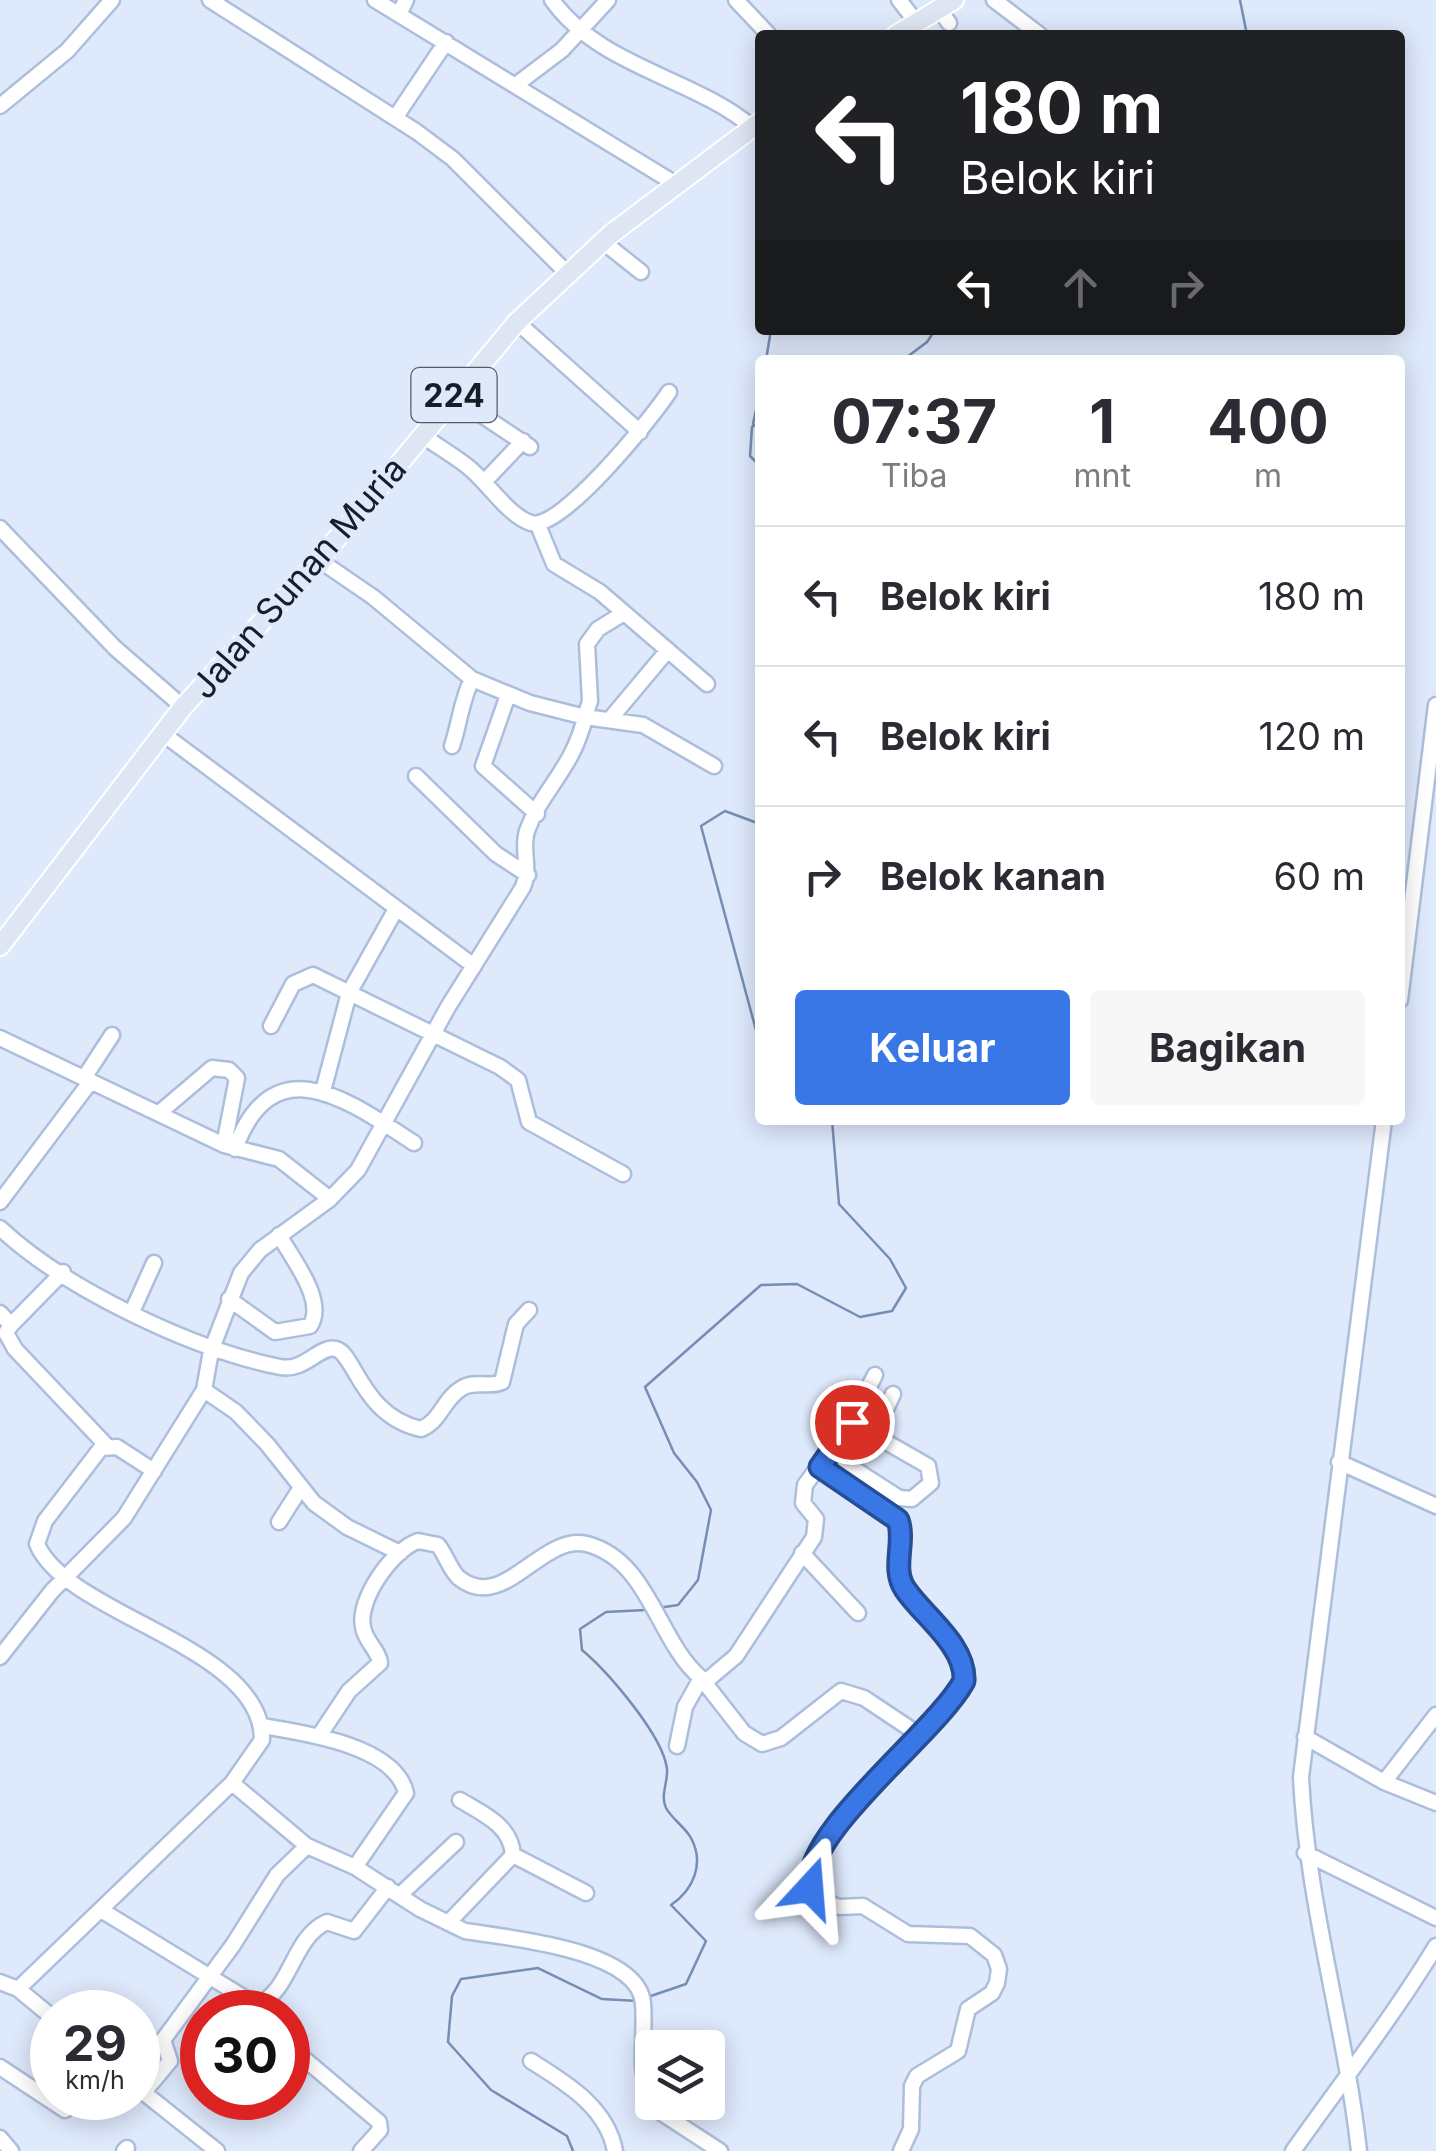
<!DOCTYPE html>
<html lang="id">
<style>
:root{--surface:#fff;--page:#f7f7f7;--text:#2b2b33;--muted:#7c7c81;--line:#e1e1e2;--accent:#3a77e6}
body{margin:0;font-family:Inter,sans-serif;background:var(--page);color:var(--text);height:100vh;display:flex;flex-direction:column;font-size:38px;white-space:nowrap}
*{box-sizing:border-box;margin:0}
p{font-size:32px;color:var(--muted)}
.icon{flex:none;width:55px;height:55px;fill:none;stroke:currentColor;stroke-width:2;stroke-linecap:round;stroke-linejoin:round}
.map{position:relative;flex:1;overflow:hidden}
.sheet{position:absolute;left:755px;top:355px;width:650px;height:770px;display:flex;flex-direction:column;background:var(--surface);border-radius:10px;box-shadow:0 5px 25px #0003}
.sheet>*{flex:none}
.banner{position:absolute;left:755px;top:30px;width:650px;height:305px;border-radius:10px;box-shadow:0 5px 25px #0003;background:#202124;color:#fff;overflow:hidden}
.tools{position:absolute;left:635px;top:2030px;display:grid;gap:20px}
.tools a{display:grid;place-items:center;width:90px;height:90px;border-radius:10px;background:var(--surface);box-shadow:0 5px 25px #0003;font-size:50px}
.speed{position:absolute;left:30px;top:1990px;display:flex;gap:20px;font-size:50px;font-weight:700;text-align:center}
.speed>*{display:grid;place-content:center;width:130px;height:130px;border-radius:50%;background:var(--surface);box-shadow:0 5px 25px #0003;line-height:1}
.speed small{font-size:25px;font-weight:400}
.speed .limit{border:15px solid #d22;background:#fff;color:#111}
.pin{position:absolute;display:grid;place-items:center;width:85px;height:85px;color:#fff;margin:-42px;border:5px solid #fff;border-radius:50%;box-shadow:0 2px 10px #0007}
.me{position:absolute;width:110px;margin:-55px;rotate:19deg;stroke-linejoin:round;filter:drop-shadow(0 0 8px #0008)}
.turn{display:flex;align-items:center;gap:35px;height:210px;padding:0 40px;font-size:45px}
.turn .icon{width:130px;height:130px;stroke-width:2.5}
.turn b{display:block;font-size:70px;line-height:85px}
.lanes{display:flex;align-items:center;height:95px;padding:0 40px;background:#0003;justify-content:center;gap:50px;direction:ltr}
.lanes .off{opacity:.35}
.eta{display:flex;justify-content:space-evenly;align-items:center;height:170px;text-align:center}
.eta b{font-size:60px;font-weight:700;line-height:70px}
.action{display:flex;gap:20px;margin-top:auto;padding:20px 40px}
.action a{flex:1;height:115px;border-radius:10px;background:var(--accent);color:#fff;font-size:40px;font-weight:700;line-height:115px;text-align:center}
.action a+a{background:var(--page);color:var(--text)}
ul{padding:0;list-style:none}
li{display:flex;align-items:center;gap:30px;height:140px;padding:0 40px;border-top:2px solid var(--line)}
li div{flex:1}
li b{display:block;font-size:38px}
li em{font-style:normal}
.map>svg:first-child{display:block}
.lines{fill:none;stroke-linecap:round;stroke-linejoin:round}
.stream{stroke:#768db4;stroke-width:2.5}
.minor-casing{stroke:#adbedc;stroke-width:19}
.major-casing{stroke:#fff;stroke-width:22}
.minor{stroke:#fff;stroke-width:14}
.major{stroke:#dfe6f3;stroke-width:18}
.route-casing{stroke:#264d96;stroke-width:25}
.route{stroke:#3a77e6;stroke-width:18}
.labels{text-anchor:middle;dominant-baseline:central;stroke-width:8;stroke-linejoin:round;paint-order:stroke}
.shield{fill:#dee9fc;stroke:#535a68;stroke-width:2.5}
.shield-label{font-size:32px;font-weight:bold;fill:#171d28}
.street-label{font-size:35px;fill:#171d28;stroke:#dee9fc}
</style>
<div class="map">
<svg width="1436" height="2151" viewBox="0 0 1436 2151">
<rect width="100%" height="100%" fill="#dee9fc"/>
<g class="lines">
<path class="stream" d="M1240 0 1247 35
M766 360 771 330
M903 360 927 342 935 330
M760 422 752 427 750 456 760 466
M753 424 760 391
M760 824 725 811 701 826 760 1045
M658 1608 678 1605 698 1580 711 1510 697 1482 674 1453 645 1387 761 1285 797 1284 860 1317 892 1311 906 1288 890 1259 839 1204 832 1120
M645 1610 606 1612 580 1629 582 1650C607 1671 663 1735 667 1769 668 1783 660 1795 666 1808 672 1819 685 1827 691 1838 705 1864 693 1890 671 1905L706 1941 686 1984 645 1998
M573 2151 567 2136 491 2090 448 2042 452 1996 461 1979 538 1968 602 1999 638 2001"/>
<defs>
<path id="minor" d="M210 0 417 132 453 159 566 272
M375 0 674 183
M552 0C600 67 692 77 752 127
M736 0 769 35
M899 0 917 23
M994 0 1040 35
M939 9 949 23
M399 14 406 0
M517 84 562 50 608 0
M0 106 67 51 112 0
M395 118 446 42
M602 241 641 272
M517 322 640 432
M453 396 530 447
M422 435C437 446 453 455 467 466 488 482 507 515 531 523 560 532 652 418 669 392
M485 481 523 441
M538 525 554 564 600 592 707 684
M0 528 115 648 183 707
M624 613 598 629 587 644 590 701 585 717 643 725 714 766
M508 695 483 766 537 814
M611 718 668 650
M162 733 474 966
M452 746C460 722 461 701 472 679
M416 776 496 854 528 875
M1400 1000 1436 705
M271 1026 293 984 313 975 500 1067 518 1080 529 1122 623 1174
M0 1038 224 1145 279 1159 330 1199
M84 1078 112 1035
M323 1091 349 993 396 909
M159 1113 212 1068 229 1070 237 1078 224 1145
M235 1149C273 1044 349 1101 414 1143
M0 1202 91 1081
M0 1228C65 1289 194 1350 280 1367 305 1372 319 1345 336 1349 355 1354 362 1416 421 1429 441 1421 443 1399 462 1388 475 1380 489 1388 502 1382L516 1324 529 1310
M229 1299 275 1332 310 1326C327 1301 291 1257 279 1235
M132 1312 154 1263
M0 1313 11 1325 6 1333 15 1349 106 1445
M11 1325 63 1272
M204 1390 236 1412 267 1444 314 1503 347 1527 400 1553
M874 1435 893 1394
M831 1454 899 1498 912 1499 931 1483 928 1466 851 1422
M1339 1462 1436 1506
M820 1467 891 1511 901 1529V1585L931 1618 965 1671 960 1689 839 1823 808 1876 815 1898 839 1907 863 1906 908 1934 970 1936 994 1955 999 1969 997 1983 992 1993 968 2009 958 2051 917 2076 912 2086 911 2129 901 2151
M279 1522 300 1489
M802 1553 858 1613
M0 1657 52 1591 124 1518 204 1390 211 1351 241 1273 260 1250 330 1199 358 1170 448 1007 523 887C531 868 521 849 527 831 542 789 573 769 585 717L530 703 472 679 373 597 319 560
M705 1682 736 1656 814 1537 816 1519 803 1503 805 1485 851 1422 875 1375
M262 1726C303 1733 395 1745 406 1793L355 1867
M319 1736 349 1691 380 1663C379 1650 365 1642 363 1627 357 1600 392 1550 418 1541L438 1545C446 1555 450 1570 459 1578 504 1614 541 1533 587 1544 650 1561 657 1641 701 1678
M1305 1737 1384 1782 1436 1803
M677 1746 685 1707 701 1678 744 1733 762 1744 781 1738 841 1691 864 1698 918 1734
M1384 1782 1436 1715
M232 1783 307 1846 355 1867 420 1909 465 1931C508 1938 638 1949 643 2003 646 2039 636 2068 652 2102
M460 1800C483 1814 511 1825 513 1855L586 1893
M1305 1853 1436 1918
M400 1895 456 1842
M101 1910 256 2005C291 1993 292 1937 327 1922L354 1931 388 1887
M448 1923 513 1855
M0 1982 18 1989 232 1783 262 1740C263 1646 67 1616 37 1544L45 1521 101 1448 117 1447 154 1471
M18 1989 52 2017
M288 2045 379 2122 380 2130 361 2151
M531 2061C566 2083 607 2107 615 2151
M0 2067 65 2110 74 2098
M138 2088 217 2151
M144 2092 170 2061 163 2040 233 1945 277 1875 307 1846
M653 2102 657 2110 720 2151
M0 2138 11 2151
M124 2151 127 2148
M1293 2151C1341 2083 1393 2017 1436 1946
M1359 2151C1345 2025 1307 1904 1301 1777L1384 1120"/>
<path id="major" d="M896 35 954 0
M0 946 183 707 319 560 517 322 611 234 760 122"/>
</defs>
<use href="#minor" class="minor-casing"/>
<use href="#major" class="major-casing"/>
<use href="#minor" class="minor"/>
<use href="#major" class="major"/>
</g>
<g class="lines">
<defs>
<path id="route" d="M810 1888C802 1832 936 1733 964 1681 966 1645 923 1616 905 1589 891 1568 906 1542 898 1520L820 1467 852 1422"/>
</defs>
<use href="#route" class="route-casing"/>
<use href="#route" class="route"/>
</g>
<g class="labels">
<rect class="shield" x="411.5" y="368" width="85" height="54" rx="8"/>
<g class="shield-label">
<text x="454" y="395">224</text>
</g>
<g class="street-label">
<text transform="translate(298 577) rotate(-49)">Jalan Sunan Muria</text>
</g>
</g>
</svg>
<div class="tools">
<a><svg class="icon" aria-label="layers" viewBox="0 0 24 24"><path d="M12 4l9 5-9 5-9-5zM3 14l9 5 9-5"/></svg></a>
</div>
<div class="speed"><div>29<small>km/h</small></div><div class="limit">30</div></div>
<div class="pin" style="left:852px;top:1422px;background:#d93025"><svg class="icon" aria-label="arrive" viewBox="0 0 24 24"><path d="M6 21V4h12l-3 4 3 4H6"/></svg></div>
<svg class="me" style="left:810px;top:1888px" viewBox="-20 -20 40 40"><path d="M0-17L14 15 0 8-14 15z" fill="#3a77e6" stroke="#fff" stroke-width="4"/></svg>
<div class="banner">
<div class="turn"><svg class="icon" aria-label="left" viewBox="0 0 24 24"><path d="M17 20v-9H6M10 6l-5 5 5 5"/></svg><div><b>180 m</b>Belok kiri</div></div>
<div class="lanes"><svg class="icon" aria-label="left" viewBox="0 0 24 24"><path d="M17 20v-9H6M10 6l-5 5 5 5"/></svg><svg class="icon off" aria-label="ahead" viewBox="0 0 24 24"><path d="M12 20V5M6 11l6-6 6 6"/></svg><svg class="icon off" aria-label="right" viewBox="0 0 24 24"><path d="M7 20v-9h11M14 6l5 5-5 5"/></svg></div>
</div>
<section class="sheet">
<div class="eta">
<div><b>07:37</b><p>Tiba</p></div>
<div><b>1</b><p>mnt</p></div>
<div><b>400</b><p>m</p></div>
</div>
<ul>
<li><svg class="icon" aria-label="left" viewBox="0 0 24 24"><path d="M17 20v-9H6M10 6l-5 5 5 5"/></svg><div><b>Belok kiri</b></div><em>180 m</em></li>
<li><svg class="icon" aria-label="left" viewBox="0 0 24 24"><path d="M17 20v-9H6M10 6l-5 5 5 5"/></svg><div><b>Belok kiri</b></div><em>120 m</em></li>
<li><svg class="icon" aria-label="right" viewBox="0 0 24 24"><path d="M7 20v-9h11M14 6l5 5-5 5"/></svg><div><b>Belok kanan</b></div><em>60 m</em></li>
</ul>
<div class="action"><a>Keluar</a><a>Bagikan</a></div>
</section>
</div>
